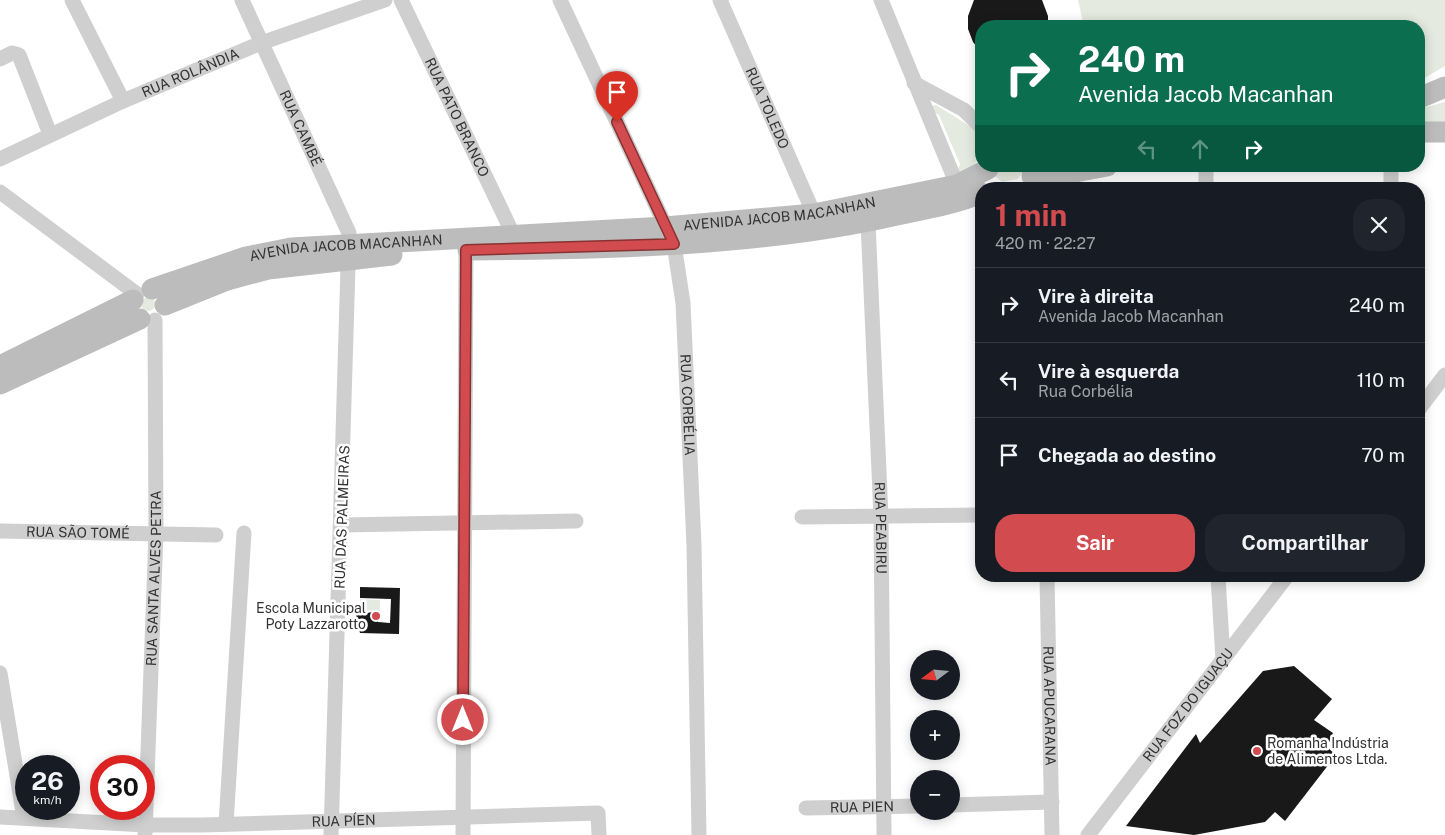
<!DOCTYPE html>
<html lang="pt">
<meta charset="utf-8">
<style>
:root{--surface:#171b24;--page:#20242c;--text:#f1f3f6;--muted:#9ea1a6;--line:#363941;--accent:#d24b4f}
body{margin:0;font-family:"Public Sans",sans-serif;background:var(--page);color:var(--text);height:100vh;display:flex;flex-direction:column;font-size:19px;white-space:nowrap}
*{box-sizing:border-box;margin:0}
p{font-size:16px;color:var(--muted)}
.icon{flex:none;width:28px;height:28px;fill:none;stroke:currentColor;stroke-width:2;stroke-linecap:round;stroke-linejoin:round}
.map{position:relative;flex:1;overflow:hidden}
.sheet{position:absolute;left:975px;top:182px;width:450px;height:400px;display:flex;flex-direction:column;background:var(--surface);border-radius:20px;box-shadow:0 2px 12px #0003}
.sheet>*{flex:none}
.hud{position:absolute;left:975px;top:20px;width:450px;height:152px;border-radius:20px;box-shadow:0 2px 12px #0003;background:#0b6e4f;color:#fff;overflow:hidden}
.needle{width:32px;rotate:254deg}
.buttons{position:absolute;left:910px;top:650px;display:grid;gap:10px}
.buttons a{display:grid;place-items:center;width:50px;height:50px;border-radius:50%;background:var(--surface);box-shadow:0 2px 12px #0003;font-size:25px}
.speed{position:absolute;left:15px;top:755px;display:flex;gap:10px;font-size:25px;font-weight:700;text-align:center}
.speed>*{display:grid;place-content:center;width:65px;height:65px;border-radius:50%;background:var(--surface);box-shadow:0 2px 12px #0003;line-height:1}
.speed small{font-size:12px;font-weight:400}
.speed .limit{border:8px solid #d22;background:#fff;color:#111}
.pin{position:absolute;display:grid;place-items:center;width:42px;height:42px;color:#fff;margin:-51px -21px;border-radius:50% 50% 50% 0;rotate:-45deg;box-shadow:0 0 5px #0007}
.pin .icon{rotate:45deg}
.me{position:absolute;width:55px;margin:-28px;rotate:0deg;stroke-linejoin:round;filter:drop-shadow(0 0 4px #0008)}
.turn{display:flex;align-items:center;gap:18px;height:105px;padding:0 20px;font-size:22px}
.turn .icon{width:65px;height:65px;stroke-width:2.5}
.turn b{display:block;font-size:35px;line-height:42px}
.lanes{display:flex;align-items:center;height:48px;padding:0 20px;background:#0003;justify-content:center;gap:25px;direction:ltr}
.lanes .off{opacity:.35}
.round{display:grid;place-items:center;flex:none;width:52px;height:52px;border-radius:20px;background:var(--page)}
.summary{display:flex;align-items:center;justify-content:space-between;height:85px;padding:0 20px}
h1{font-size:30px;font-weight:700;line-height:38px;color:var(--accent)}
.primary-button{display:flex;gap:10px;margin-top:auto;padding:10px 20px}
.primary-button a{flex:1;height:58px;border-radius:20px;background:var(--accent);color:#fff;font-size:20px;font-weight:700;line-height:58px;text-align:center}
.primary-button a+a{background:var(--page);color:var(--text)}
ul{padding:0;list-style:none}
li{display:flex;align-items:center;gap:15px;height:75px;padding:0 20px;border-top:1px solid var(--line)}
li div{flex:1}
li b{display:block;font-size:19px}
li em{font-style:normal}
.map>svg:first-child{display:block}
.green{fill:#e4eadf}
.building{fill:#191919}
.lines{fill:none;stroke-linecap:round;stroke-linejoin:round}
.street{stroke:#cfcfcf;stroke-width:15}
.secondary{stroke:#bcbcbc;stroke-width:21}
.route-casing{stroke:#883133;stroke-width:12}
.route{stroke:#d24b4f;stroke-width:9}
.poi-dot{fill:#d24b4f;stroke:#fff;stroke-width:2}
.labels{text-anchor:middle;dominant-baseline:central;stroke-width:5;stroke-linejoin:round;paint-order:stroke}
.street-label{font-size:14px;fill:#323232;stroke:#fff}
.poi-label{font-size:14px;fill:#323232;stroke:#fff;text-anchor:end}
</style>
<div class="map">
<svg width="1445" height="835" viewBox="0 0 1445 835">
<rect width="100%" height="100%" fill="#fff"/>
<path class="green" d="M1078 0H1445V66L1419 81V26H1084Z
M1445 102V123L1419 124V109Z
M936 105 981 133C981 157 983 160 961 173L957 172 960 164 939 115 929 111 931 106Z
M995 166H1024V169L1018 179 1002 182 996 177Z
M141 304a7 7 0 1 1 14 0a7 7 0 1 1-14 0Z
M360 599 380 600V611L360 610Z"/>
<path class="building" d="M974 0H1042L1048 16V26H981V52L973 42 968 29V16Z
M360 587 400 588 399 634 360 633 356 615 378 611V622L390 623 391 599 360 598Z
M1294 666 1332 699 1314 720 1333 733 1327 747 1336 755 1285 821 1275 812 1265 822 1194 835 1126 826 1196 734 1200 743 1263 671Z"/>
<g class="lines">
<g class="street">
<path d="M72 0 123 101"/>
<path id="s1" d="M242 0 349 233 331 835"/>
<path id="s2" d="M401 0 513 234"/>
<path id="s3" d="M560 0 674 244 683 303 694 545 699 835"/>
<path id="s4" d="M720 0 814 214"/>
<path d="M881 0 957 185"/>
<path d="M0 59 12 53 19 55 50 134"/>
<path d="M914 83 964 110 981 127"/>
<path id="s5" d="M0 159 123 101 261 43 385 0"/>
<path d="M1206 166V189"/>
<path d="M1391 189V166"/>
<path d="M0 192 137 294"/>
<path id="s6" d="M868 222 881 517 884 835"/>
<path d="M1419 409 1445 375"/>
<path d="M802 517 981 515"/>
<path d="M341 525 576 521"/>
<path id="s7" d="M0 531 216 535"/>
<path id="s8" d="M1047 576 1052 835"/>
<path d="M1218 576 1223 660"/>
<path d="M0 673 24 818"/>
<path d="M951 805 1052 802"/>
<path id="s9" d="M806 808 919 806"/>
<path id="s10" d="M0 817 145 825H203L598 813 599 835"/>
<path d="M226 824 244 533"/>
<path id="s11" d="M145 833 156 533 155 320"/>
<path d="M463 835 466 250"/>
<path id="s12" d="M1088 835 1287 576"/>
</g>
<g class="secondary">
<path d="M1419 98 1445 87"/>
<path d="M1419 132H1445"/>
<path d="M1032 176 1049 177 1107 166"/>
<path d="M468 250C607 249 761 246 897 215 925 209 955 204 981 193"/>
<path id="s13" d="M152 289 246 257 291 248 665 227 814 214 957 185 988 169"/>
<path d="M165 305 227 280 268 269 392 255"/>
<path d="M0 366 133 300"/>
<path d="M0 384 140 319"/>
</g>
</g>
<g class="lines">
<defs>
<path id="route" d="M463 720 466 250 674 244 617 122"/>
</defs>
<use href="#route" class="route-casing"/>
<use href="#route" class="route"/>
</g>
<g class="poi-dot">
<circle cx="376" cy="616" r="5"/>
<circle cx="1257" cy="751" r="5"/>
</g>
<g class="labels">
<g class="street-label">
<text stroke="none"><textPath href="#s5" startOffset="209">RUA ROLÂNDIA</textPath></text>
<text stroke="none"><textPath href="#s4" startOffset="118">RUA TOLEDO</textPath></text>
<text stroke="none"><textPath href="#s2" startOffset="130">RUA PATO BRANCO</textPath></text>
<text stroke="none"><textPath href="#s1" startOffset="141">RUA CAMBÉ</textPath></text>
<text stroke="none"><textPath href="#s13" startOffset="635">AVENIDA JACOB MACANHAN</textPath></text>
<text stroke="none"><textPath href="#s13" startOffset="200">AVENIDA JACOB MACANHAN</textPath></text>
<text stroke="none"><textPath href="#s3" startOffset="431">RUA CORBÉLIA</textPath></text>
<text transform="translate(342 517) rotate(-88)">RUA DAS PALMEIRAS</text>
<text stroke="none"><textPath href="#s6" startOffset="306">RUA PEABIRU</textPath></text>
<text stroke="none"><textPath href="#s7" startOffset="78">RUA SÃO TOMÉ</textPath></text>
<text stroke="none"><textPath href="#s11" startOffset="255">RUA SANTA ALVES PETRA</textPath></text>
<text stroke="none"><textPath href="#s8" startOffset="130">RUA APUCARANA</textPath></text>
<text stroke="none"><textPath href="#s12" startOffset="164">RUA FOZ DO IGUAÇU</textPath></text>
<text stroke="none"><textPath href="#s9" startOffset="56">RUA PIEN</textPath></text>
<text stroke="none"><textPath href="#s10" startOffset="344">RUA PÍEN</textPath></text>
</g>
<g class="poi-label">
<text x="366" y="608">Escola Municipal<tspan x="366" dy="16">Poty Lazzarotto</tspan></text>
<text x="1267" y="743" text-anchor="start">Romanha Indústria<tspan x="1267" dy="16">de Alimentos Ltda.</tspan></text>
</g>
</g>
</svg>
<div class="buttons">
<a><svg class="needle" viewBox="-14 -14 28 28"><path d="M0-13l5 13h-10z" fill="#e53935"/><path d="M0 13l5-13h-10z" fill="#9ea1a6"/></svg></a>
<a>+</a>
<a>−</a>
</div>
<div class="speed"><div>26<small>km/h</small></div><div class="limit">30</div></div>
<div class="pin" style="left:617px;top:122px;background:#d93025"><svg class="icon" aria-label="arrive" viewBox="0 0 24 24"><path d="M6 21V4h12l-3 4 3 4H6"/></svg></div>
<svg class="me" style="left:463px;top:720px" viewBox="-20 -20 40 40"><circle r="17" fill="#d24b4f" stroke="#fff" stroke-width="3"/><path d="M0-11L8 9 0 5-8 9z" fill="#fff"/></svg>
<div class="hud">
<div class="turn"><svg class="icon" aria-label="right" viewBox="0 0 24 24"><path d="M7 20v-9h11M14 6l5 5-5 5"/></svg><div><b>240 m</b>Avenida Jacob Macanhan</div></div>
<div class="lanes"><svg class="icon off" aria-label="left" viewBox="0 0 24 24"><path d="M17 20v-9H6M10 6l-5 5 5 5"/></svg><svg class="icon off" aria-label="ahead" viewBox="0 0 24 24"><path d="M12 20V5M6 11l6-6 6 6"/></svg><svg class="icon" aria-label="right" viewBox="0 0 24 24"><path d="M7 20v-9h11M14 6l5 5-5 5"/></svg></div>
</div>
<section class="sheet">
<div class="summary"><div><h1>1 min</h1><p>420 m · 22:27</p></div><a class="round"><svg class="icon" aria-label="close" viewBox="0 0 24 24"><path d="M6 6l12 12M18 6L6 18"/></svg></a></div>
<ul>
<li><svg class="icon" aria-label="right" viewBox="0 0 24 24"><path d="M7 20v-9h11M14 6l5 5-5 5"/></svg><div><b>Vire à direita</b><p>Avenida Jacob Macanhan</p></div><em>240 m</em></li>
<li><svg class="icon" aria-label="left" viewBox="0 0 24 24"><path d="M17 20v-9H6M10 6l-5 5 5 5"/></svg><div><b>Vire à esquerda</b><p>Rua Corbélia</p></div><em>110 m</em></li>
<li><svg class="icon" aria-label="arrive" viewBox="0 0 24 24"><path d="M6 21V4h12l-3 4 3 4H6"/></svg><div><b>Chegada ao destino</b></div><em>70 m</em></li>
</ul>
<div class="primary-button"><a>Sair</a><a>Compartilhar</a></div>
</section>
</div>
